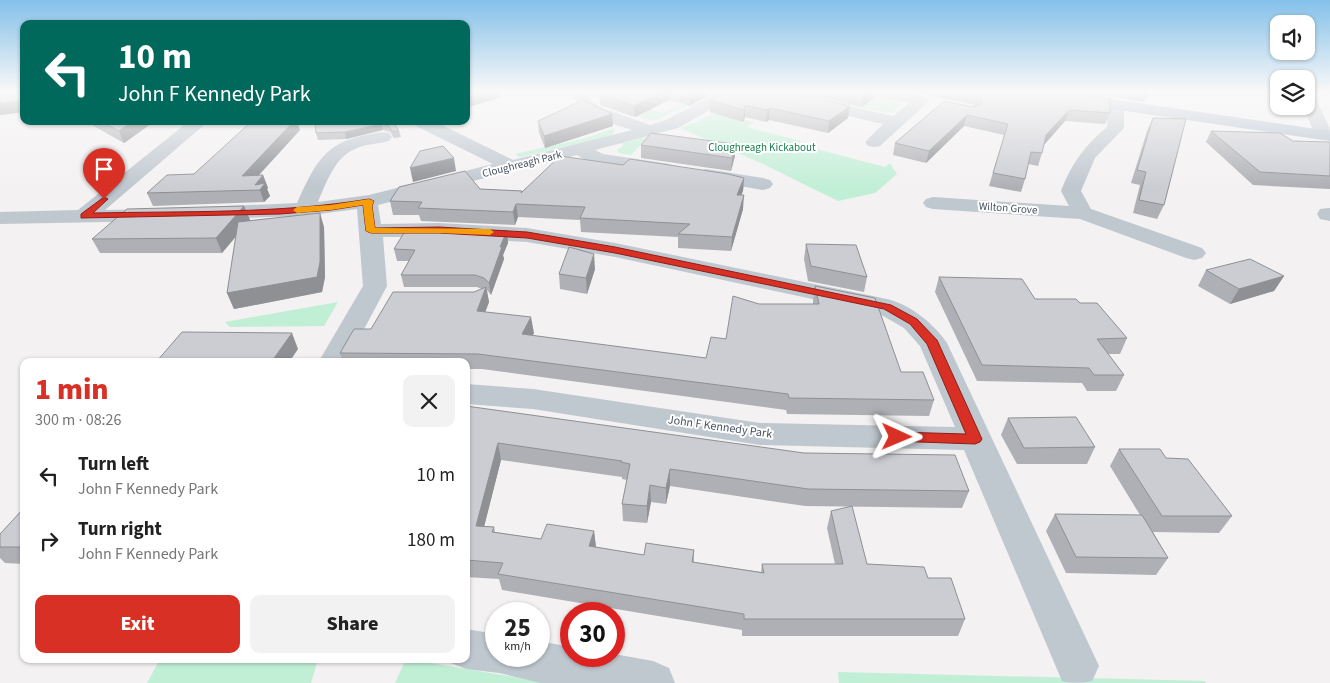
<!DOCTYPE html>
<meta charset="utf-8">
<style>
:root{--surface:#fff;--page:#f2f2f2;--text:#222;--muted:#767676;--accent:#d93025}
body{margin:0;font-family:"Source Sans 3",sans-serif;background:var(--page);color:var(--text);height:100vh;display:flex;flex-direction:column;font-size:19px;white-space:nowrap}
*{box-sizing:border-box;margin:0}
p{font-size:16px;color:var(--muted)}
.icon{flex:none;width:28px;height:28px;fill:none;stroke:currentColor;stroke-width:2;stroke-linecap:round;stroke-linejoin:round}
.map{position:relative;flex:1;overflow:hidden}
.sheet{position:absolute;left:20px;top:358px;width:450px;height:305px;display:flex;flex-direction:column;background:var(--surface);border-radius:10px;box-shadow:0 1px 4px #0004}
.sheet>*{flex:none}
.guide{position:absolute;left:20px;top:20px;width:450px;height:105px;border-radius:10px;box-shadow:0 1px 4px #0004;background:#00695c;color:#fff;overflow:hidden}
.buttons{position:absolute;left:1270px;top:15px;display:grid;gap:10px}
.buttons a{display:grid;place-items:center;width:45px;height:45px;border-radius:10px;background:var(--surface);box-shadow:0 1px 4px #0004;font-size:25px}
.speed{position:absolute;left:485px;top:602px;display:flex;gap:10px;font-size:25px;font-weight:700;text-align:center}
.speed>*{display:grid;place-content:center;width:65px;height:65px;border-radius:50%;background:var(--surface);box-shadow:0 1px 4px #0004;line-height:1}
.speed small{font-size:12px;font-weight:400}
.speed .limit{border:8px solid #d22;background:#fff;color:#111}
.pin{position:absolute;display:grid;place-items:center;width:42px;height:42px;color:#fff;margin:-51px -21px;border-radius:50% 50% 50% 0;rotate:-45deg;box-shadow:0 0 5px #0007}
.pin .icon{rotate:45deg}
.me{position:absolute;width:55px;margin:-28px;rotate:91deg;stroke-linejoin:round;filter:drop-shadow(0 0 4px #0008)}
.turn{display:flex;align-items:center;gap:18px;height:105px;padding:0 15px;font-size:22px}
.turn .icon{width:65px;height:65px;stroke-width:2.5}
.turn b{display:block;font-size:35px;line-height:42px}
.round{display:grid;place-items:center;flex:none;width:52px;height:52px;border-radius:10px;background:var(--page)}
.head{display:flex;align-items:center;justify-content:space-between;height:85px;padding:0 15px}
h1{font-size:30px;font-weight:800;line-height:38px;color:var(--accent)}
.primary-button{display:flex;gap:10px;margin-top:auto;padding:10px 15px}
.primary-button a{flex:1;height:58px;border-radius:10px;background:var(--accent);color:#fff;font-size:20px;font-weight:800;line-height:58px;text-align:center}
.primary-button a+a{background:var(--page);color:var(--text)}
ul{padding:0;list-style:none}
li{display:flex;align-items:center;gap:15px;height:65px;padding:0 15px}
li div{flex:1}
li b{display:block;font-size:19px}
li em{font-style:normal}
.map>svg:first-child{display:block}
.green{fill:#c1efd6}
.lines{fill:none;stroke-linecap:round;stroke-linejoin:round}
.minor{fill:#bfc7cf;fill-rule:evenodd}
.major{fill:#b1becf;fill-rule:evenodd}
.wall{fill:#afb0b5}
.shaded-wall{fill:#8e9094}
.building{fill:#cbcdd3;stroke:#8e9094}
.route{fill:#d93025;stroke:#8d1f18}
.slow{fill:#f59e0b}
.labels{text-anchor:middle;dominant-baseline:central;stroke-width:4;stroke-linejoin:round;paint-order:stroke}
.far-park-label{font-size:11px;fill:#198053;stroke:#fff}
.far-street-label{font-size:11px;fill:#49535e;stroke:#fff}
.street-label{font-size:12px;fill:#49535e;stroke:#fff}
</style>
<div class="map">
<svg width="1330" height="683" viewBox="0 0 1330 683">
<rect width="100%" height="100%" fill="#f3f1f1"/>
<path class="green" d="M863 92 893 98 892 100 902 104 893 112H882L816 98 822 94Z
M748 96 728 116 754 122 747 127 801 141 798 144 885 167 890 163 897 174 875 193 838 201 763 164 680 128C704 120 725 107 748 96Z
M601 97 663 113 690 98 698 100 654 121 611 109 597 99Z
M615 128 613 134 607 137 520 157 515 154 586 138Z
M647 137 631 155 619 153 617 150 624 145 621 143Z
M338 302 324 326 230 327 225 322Z
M160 659H318L311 683H147Z
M406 659 550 683H395Z
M838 672 1205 681 1206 683H839Z"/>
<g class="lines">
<path class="minor" d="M573 92H589V98L600 107 650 125 666 120 719 92H739L736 95 678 128 595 150 603 154 670 164 673 168 670 172 663 174C637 170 598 170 577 155L378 205 381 224 439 223 527 228 615 243 887 299C911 305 933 323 947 343L1092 651 1099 666 1092 681C1083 683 1071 683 1062 681L964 450 760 445 533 409 466 404V384L533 389 760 423 955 427 920 346 904 328 878 313 615 257 527 242 439 237H383L387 286 347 361H319L363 286 357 209 304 216 209 219 201 218 198 213 201 208 209 207 297 203C314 166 323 143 366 135 374 134 381 131 389 133L392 137 389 141C378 144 365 144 355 149 335 157 326 183 318 202L369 195 493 164 414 125 412 121H434L513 160 632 130C615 124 573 114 573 92Z
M756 92H786L893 116 909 103 872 95 869 92H901L927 98 929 101 880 146 874 147 868 146 865 142 883 124 759 95Z
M1086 92H1104L1106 95 1101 106H1089L1087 103 1090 96Z
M1306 92 1314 94 1330 129V139L1324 140 1318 139 1315 135 1303 106H1306Z
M1116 101 1122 103 1124 106V128L1095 158 1081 191 1091 209 1202 248 1206 253 1202 258 1194 260 1186 258 1080 219 933 209 926 207 923 203 926 199 933 197 1069 206 1061 191C1071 164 1085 145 1107 127L1108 106 1110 103Z
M178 121H201L204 125 105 210 156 209 164 210 167 215 164 220 156 221 0 224V212L78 210 183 126Z
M706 169 763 178 770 180 773 184 770 188 763 190 699 179 696 175 699 171Z
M1328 208H1330V221L1320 219 1317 214 1320 209Z
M466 629 496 634V656H539V641L571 647V656H614V654L653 661 669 668 675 683H541L499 673 466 669 451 663 449 659H466Z"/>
<path class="major" d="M1022 92H1064L1330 131V141L1030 97 1025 95Z"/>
</g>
<path class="wall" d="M24 92V112L0 115Z
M602 92H715L689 106 684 104V102L681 103 669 100 635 117 600 105 599 93Z
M795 92H876L875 97 862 107Z
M915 92H1061L1110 113 1105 124 1065 121 1044 145 1042 153 1038 166 1028 164 1025 179 1021 192 989 186 1004 135 964 126 926 163 893 155 895 143 975 106 971 104 915 93Z
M1105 92H1151L1143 102 1107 96Z
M710 100 848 118 828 133 769 120 766 122 745 117 743 122 710 112Z
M1153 118 1164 205 1157 219 1133 213 1140 185 1131 183 1147 131Z
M85 121H155L124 143Z
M392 121 399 131 401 137 394 138 390 132 383 130 346 139 318 140 316 133Z
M538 121 613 126 545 148 539 133Z
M300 130 259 175H263L268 188 267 189 270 196 264 202 153 206 147 193 194 174Z
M1211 131 1293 141 1330 142V189L1253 185 1206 142Z
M641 145 735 156 731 171 641 158Z
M623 165 744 178 743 191 741 195 743 209 731 251 678 248V237L581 232 580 220 518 217 515 225 421 221 419 215H393L390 201 480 189 522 191V192Z
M244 206 250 220H249L324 227 325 277 322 292 234 309 227 293 236 236 222 253H100L92 239Z
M507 231 508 243 503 255 504 259 491 295 487 290 489 302 485 312 534 333 532 336 706 358 726 339 759 304H813V301L815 286 901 372 934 400 929 416 787 414 786 410 482 369H466V361H343L340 353 371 329 482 289 477 287H404L401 275 409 261H397L394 249Z
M806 244 867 277 864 292 808 281 804 259Z
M595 269 587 294 560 289 559 274Z
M1206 270 1284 276 1274 291 1230 304 1198 286Z
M939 277 1035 299 1080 303 1127 338 1120 354H1108L1124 375 1116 391H1087L1082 383 977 381 935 292Z
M466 406 969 491 962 508 805 506 670 486 666 504 651 502 647 523 623 521 622 504 627 480 622 479V477L501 460 484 526 494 527 495 532 541 539 594 531 596 547 644 555 694 550V562L761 572 762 564H835L827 528 831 511 867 564 928 578 965 619 958 636H742V630L502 590 499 579 466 577Z
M1008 418 1095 447 1087 464H1017L1001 435Z
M1119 449 1166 458 1232 516 1219 533 1153 532 1168 558 1156 575 1066 573 1046 531 1055 514 1140 515 1110 466Z
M24 508V564L5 563 0 558V534Z"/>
<path class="shaded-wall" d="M466 92H501V97L466 108Z
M662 92H669V100L635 117 634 106Z
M681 92H686L684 93V102L681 103Z
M693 92H715L689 106V94Z
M869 92H876L875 97 862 107 864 96Z
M1147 92H1151L1143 102Z
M18 101 24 112 0 115V103Z
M745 105V117L743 122 744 110Z
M850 106 848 118 828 133 829 121Z
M770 108 769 120 766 122 767 110Z
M1069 110 1065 121 1042 147 1046 135Z
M612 114 613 126 545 148 544 136Z
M967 115 964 126 926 163 929 151Z
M133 121H155L124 143 119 131Z
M294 121H297L300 130 247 188 242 176Z
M382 124 383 130 346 139 345 132Z
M735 144V156L731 171 732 158Z
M454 158 456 171 413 182 410 168Z
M263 175 268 188 267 189 270 196 264 202 260 190 255 185Z
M744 178 743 191 736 208 737 195Z
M744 195 743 209 731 251 732 237Z
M516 204 518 217 515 225 513 212Z
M244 206 250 220 222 253 216 238Z
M320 213 324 227 325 277 322 292 234 309 227 293Z
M507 231 508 243 503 255 504 259 491 295 489 283 500 247Z
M594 254 595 269 587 294 586 278Z
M1284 276 1274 291 1230 304 1239 289Z
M486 287 489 302 480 326 477 311Z
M531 317 534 333 524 350 522 334Z
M292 333 298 349 290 361H272Z
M498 443 501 460 480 543 476 526Z
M670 469V486L666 504V488Z
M650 485 651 502 647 523V506Z
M594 531 596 548 589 546Z"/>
<path class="building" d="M0 92H24V101H18L0 103Z
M602 92H662L634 106 599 93Z
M685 92H693L689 94 684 93Z
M725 92H789L850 106 829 121 770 108 767 110 745 105 744 110 710 100Z
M848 92H869L864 96Z
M967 92H1061L1110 99V113L1069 110 1046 135 1042 153 1031 152 1025 179 993 173 1008 124 967 115 929 151 895 143 944 101 973 107 980 105 983 101 980 96Z
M583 100 612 114 544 136 538 121Z
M1153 118 1186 119 1164 205 1139 200 1146 172 1137 170Z
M100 121H133L119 131Z
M252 121H294L242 176 263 175 255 185 265 183 260 190 147 193 167 175 194 174Z
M321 121H392L399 131H392L389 126 382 124 345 132 316 133 315 123Z
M1211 131 1280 133 1293 141 1330 142V176L1260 172Z
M651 133 735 144 732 158 641 145Z
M443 146 454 158 410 168 420 151Z
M560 156 623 165 630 159 728 174 744 178 737 195H744L732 237 678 234 690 224 580 218 585 207 516 204 513 212 418 208 422 202 390 201 399 187 465 171 480 189 522 191 521 193Z
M244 206 216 238 92 239 127 209Z
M320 213V262L317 277 227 293 238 222Z
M407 228 507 231 500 247H502L489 283 484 278 475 275H401L415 250 394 249Z
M806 244 856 245 867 277 811 266Z
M569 247 594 254 586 278 559 274Z
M1250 259 1284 276 1239 289 1206 270Z
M939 277 1022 279 1035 299H1076L1080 303H1097L1127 338 1097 339 1124 375H1094L1089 368 982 365Z
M815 286 875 298 901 372H923L934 400 789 398 788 394 478 354 340 353 354 329H371L393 292H474L486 287 477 311 531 317 522 334 706 358 711 337 726 339 733 296 759 304H819Z
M182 332 292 333 272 361H157Z
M466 406 804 453 955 455 969 491 808 489 670 469 666 488 650 485 647 506 622 504 630 464 621 462 622 461 498 443 476 526 494 527 492 532 541 539 547 524 594 531 589 546 644 555 646 543 694 550 692 562 764 573 762 564H843L831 511 852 506 867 564 924 567 928 578H951L965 619H744V614L498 574 503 563 466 560Z
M1076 417 1095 447 1024 448 1008 418Z
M1119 449H1160L1166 458 1188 459 1232 516H1162Z
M24 508V547H0V534Z
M1055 514 1142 515 1168 558 1076 557Z"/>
<linearGradient id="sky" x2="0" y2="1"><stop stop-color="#84c0e9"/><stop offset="0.49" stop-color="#faf9f9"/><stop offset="1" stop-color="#faf9f9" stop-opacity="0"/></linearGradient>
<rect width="1330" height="188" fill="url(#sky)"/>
<path class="route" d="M104 197 108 199 93 213C185 211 278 214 369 199L374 201 372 206 375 228 439 227 527 232 615 247 891 305 917 319 937 340 982 439 980 442 975 444 892 441 890 437 892 434 897 432 966 434 927 344 910 324 884 309 615 253 527 238 439 233H371L366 231 363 205 331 210 280 214 81 218V214Z"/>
<path class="slow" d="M369 199 374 201 372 206 375 228 490 229 494 232 490 235 439 233H371L366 231 363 205 331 210 297 213 293 210 297 207 331 205Z"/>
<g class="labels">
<g class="far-park-label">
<text x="762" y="147">Cloughreagh Kickabout</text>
</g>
<g class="far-street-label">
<text transform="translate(522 164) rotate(-14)">Cloughreagh Park</text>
<text transform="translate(1008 208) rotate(4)">Wilton Grove</text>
</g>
<g class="street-label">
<text transform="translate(720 427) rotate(8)">John F Kennedy Park</text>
</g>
</g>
</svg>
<div class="buttons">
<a><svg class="icon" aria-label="sound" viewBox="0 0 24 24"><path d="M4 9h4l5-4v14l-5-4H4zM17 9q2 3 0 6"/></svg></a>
<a><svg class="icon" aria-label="layers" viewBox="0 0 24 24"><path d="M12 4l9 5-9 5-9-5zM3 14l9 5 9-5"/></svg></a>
</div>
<div class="speed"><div>25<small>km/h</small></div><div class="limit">30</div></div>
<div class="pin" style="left:104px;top:199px;background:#d93025"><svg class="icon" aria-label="arrive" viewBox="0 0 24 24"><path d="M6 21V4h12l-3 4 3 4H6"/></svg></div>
<svg class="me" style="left:897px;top:437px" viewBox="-20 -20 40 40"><path d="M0-17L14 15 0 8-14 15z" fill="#d93025" stroke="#fff" stroke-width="4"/></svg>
<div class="guide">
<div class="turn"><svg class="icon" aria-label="left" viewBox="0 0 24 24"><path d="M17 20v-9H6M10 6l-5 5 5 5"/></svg><div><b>10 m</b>John F Kennedy Park</div></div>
</div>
<section class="sheet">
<div class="head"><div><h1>1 min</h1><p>300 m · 08:26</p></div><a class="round"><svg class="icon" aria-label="close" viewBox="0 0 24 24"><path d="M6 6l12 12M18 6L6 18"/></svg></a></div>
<ul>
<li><svg class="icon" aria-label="left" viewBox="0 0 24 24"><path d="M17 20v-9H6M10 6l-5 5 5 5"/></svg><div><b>Turn left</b><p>John F Kennedy Park</p></div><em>10 m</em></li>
<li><svg class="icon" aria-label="right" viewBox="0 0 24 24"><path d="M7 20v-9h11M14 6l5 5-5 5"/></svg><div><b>Turn right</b><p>John F Kennedy Park</p></div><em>180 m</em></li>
</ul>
<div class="primary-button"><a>Exit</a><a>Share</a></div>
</section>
</div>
